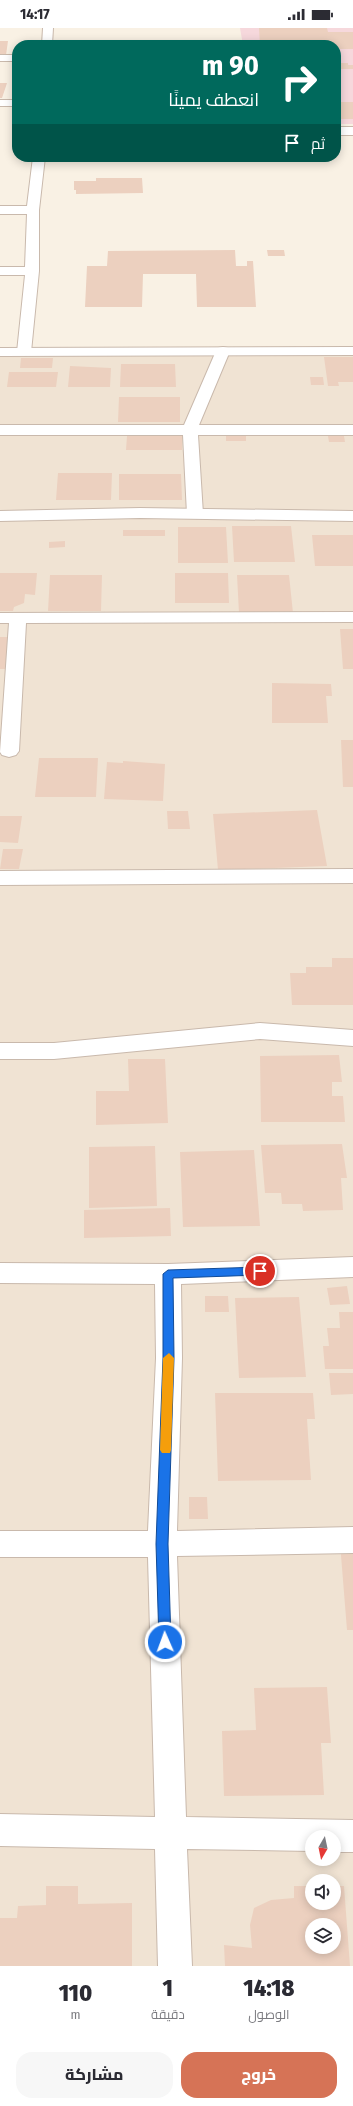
<!DOCTYPE html>
<html lang="ar">
<meta charset="utf-8">
<style>
:root{--surface:#fff;--page:#f7f7f7;--text:#2b2b33;--muted:#7c7c81;--accent:#d67356}
body{margin:0;font-family:"Fira Sans Condensed",Cairo,sans-serif;background:var(--page);color:var(--text);direction:rtl;height:100vh;display:flex;flex-direction:column;font-size:15px;white-space:nowrap}
*{box-sizing:border-box;margin:0}
p{font-size:13px;color:var(--muted)}
.icon{flex:none;width:22px;height:22px;fill:none;stroke:currentColor;stroke-width:2;stroke-linecap:round;stroke-linejoin:round}
.map{position:relative;height:1938px;overflow:hidden;direction:ltr}
.sheet{display:flex;flex-direction:column;background:var(--surface);flex:1}
.sheet>*{flex:none}
.hud{position:absolute;left:12px;top:12px;width:329px;height:122px;border-radius:16px;box-shadow:0 2px 10px #0003;direction:rtl;background:#00695c;color:#fff;overflow:hidden}
.needle{width:26px;rotate:189deg}
.buttons{position:absolute;left:305px;top:1802px;display:grid;gap:8px}
.buttons a{display:grid;place-items:center;width:36px;height:36px;border-radius:50%;background:var(--surface);box-shadow:0 2px 10px #0003;font-size:20px}
.pin{position:absolute;display:grid;place-items:center;width:34px;height:34px;color:#fff;margin:-17px;border:2px solid #fff;border-radius:50%;box-shadow:0 1px 4px #0007}
.me{position:absolute;width:44px;margin:-22px;rotate:358deg;stroke-linejoin:round;filter:drop-shadow(0 0 3px #0008)}
.turn{display:flex;align-items:center;gap:14px;height:84px;padding:0 16px;font-size:18px}
.turn .icon{width:52px;height:52px;stroke-width:2.5}
.turn b{display:block;font-size:28px;line-height:34px}
.then{display:flex;align-items:center;height:38px;padding:0 16px;background:#0003;gap:8px;font-size:15px}
.eta{display:flex;justify-content:space-evenly;align-items:center;height:68px;text-align:center}
.eta b{font-size:24px;font-weight:800;line-height:28px}
.primary-button{display:flex;gap:8px;margin-top:auto;padding:8px 16px}
.primary-button a{flex:1;height:46px;border-radius:16px;background:var(--accent);color:#fff;font-size:16px;font-weight:800;line-height:46px;text-align:center}
.primary-button a+a{background:var(--page);color:var(--text)}
.status{display:flex;justify-content:space-between;align-items:center;height:28px;padding:0 20px;background:var(--surface);direction:ltr}
.status svg{height:11px;fill:currentColor}
.map>svg:first-child{display:block}
.residential{fill:#f0e3d3;fill-rule:evenodd}
.medical{fill:#f6d8dc}
.building{fill:#ecd0bf;fill-rule:evenodd}
.lines{fill:none;stroke-linecap:round;stroke-linejoin:round}
.minor-casing{stroke:#c9b9ac;stroke-width:2}
.tertiary-casing{stroke:#c9b9ac;stroke-width:2}
.minor{fill:#fff;fill-rule:evenodd}
.tertiary{fill:#fff;fill-rule:evenodd}
.route{fill:#1a73e8;stroke:#114b97}
.slow{fill:#f59e0b}
</style>
<div class="status"><b>14:17</b><svg viewBox="0 0 49 12"><path d="M0 12V9h3v3zM5 12V6h3v6zM10 12V3h3v9zM15 12V0h3v12zM26 1h20v11H26zM47 4h2v5h-2z"/></svg></div>
<div class="map">
<svg width="353" height="1938" viewBox="0 0 353 1938">
<rect width="100%" height="100%" fill="#f9f1e4"/>
<path class="residential" d="M353 326V1938H0V327ZM312 1809H334V1831H312ZM312 1853H334V1875H312ZM312 1897H334V1919H312Z"/>
<path class="medical" d="M240 0H353V96H336V17H243Z"/>
<path class="building" d="M259 0H327L328 4H353V21H336V17H260Z
M0 13H8L6 27H0Z
M336 35H348V37H353V41H336Z
M0 55H7L2 70H0Z
M336 74H353V91H336Z
M96 150H142L143 165 76 166V162H74V153H96Z
M235 222 236 238H247V233H253L256 279H197L196 246H143L142 279H85L87 238H107L108 223Z
M267 222H284L285 228H268Z
M324 329H353V354H338L339 358H328Z
M21 330H53L52 340H20Z
M121 336H175L176 359H120Z
M70 338 111 340 110 359H68Z
M9 344H58L56 359H7Z
M310 349H323L324 357H311Z
M119 369H180V394H118Z
M182 407V422H126L127 408Z
M226 408H246V413H226Z
M328 408H344L345 414H329Z
M58 445H112L111 472H56Z
M119 446H181L182 472H119Z
M232 498H291L295 534H234Z
M178 499H226L228 535H178Z
M123 502H165V508H123Z
M312 507H353V538H315Z
M65 513V519L49 520V514Z
M0 545H37L35 567 25 566 24 575 14 579 13 583H0Z
M175 545H228L229 575H175Z
M50 547H102L101 583H48Z
M237 547H289L293 585H239Z
M340 601H353V641H343Z
M0 609H10L7 641H0Z
M272 655 331 656 332 668H326L328 695H272Z
M341 712H353V759H343Z
M39 730H98L96 769H35Z
M123 733 165 736 163 773 104 771 107 734 123 735Z
M317 782 327 838 218 842 213 786Z
M167 783H188L190 801H168Z
M0 788H22L18 815 0 814Z
M3 821H23L19 841H0Z
M332 930H353V977H292L290 945H306V939H332Z
M339 1027 342 1054H332V1068H343L345 1094H261L260 1028Z
M128 1031H165L168 1095 96 1097V1063H129Z
M342 1116 347 1150H341L343 1182 303 1183 302 1176H282L281 1165H265L261 1117Z
M155 1118 157 1178 89 1180V1119Z
M254 1122 260 1198 183 1199 180 1124Z
M170 1180 171 1208 84 1210V1182Z
M347 1258 350 1276 330 1277 327 1260Z
M205 1268H228L229 1284H205Z
M299 1269 306 1349 239 1350 235 1270Z
M339 1284H353V1341H325L323 1318H329L327 1300H340Z
M329 1345H353V1366L331 1367Z
M215 1365H313L315 1391H307L311 1452 218 1453Z
M189 1469H207L208 1491H189Z
M340 1515H353V1602H347Z
M327 1659 331 1715H321L324 1767 224 1768 222 1703 256 1702 254 1660Z
M46 1858H78V1876L132 1875V1938H0V1890H17L18 1878 46 1877Z
M294 1858H312V1875H334V1858H344L350 1938H225L224 1917 252 1920 250 1897 254 1880 271 1872 294 1870ZM312 1897H334V1919H312Z"/>
<g class="lines">
<defs>
<path id="minor" d="M43 0H53L52 17H42Z
M0 27H17V33H0Z
M0 72H17V78H0Z
M336 99H353V107H336Z
M33 129H45L39 182V243L31 324 29 327H19L17 324 25 247H0V239H25L27 186H0V178H27Z
M223 319 228 320 230 323 199 397H353V407H198L203 486 201 489H189L187 486 183 407H0V397H184L216 323 218 320Z
M353 584V594L26 595 19 723 16 727 9 729 2 727 0 724 9 595H0V585Z
M353 841V855L0 857V843Z
M260 995 353 1002V1018L260 1011 54 1031H0V1015H54Z
M353 1229V1249L181 1256 182 1330 177 1503 353 1499V1525L177 1528 186 1789 353 1792V1824H334V1809H312V1823L187 1821 192 1938H158L155 1821 0 1818V1786L155 1789 148 1529H0V1503H148L156 1330 155 1256 0 1255V1235L168 1236Z"/>
<path id="tertiary" d="M353 319V327L0 328V320Z
M140 480 353 483V493L140 490 0 493V483Z"/>
</defs>
<use href="#minor" class="minor-casing"/>
<use href="#tertiary" class="tertiary-casing"/>
<use href="#minor" class="minor"/>
<use href="#tertiary" class="tertiary"/>
</g>
<path class="route" d="M260 1239 265 1243 260 1247 173 1250 174 1330 168 1516 171 1614 169 1619 165 1620 161 1619 159 1614 156 1516 163 1330V1246L168 1242Z"/>
<path class="slow" d="M169 1325 174 1330 171 1422 170 1425H162L160 1422 163 1330Z"/>
</svg>
<div class="buttons">
<a><svg class="needle" viewBox="-14 -14 28 28"><path d="M0-13l5 13h-10z" fill="#e53935"/><path d="M0 13l5-13h-10z" fill="#7c7c81"/></svg></a>
<a><svg class="icon" aria-label="sound" viewBox="0 0 24 24"><path d="M4 9h4l5-4v14l-5-4H4zM17 9q2 3 0 6"/></svg></a>
<a><svg class="icon" aria-label="layers" viewBox="0 0 24 24"><path d="M12 4l9 5-9 5-9-5zM3 14l9 5 9-5"/></svg></a>
</div>
<div class="pin" style="left:260px;top:1243px;background:#d93025"><svg class="icon" aria-label="arrive" viewBox="0 0 24 24"><path d="M6 21V4h12l-3 4 3 4H6"/></svg></div>
<svg class="me" style="left:165px;top:1614px" viewBox="-20 -20 40 40"><circle r="17" fill="#1a73e8" stroke="#fff" stroke-width="3"/><path d="M0-11L8 9 0 5-8 9z" fill="#fff"/></svg>
<div class="hud">
<div class="turn"><svg class="icon" aria-label="right" viewBox="0 0 24 24"><path d="M7 20v-9h11M14 6l5 5-5 5"/></svg><div><b>90 m</b>انعطف يمينًا</div></div>
<div class="then">ثم<svg class="icon" aria-label="arrive" viewBox="0 0 24 24"><path d="M6 21V4h12l-3 4 3 4H6"/></svg></div>
</div>
</div>
<section class="sheet">
<div class="eta">
<div><b>14:18</b><p>الوصول</p></div>
<div><b>1</b><p>دقيقة</p></div>
<div><b>110</b><p>m</p></div>
</div>
<div class="primary-button"><a>خروج</a><a>مشاركة</a></div>
</section>
